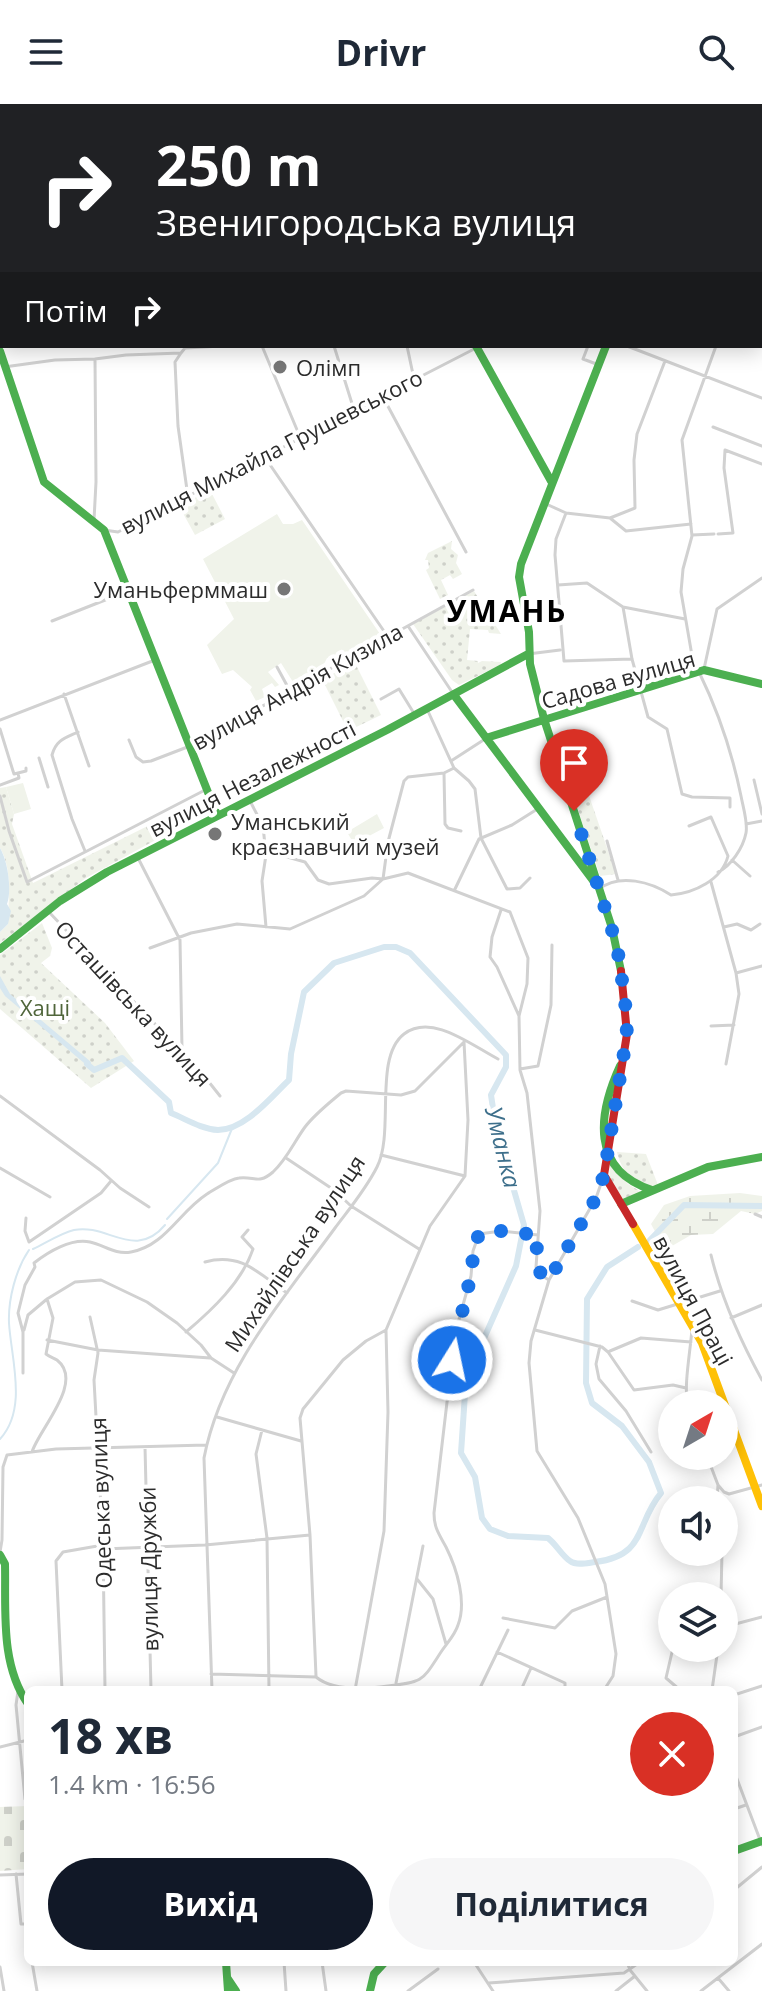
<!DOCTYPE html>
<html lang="uk">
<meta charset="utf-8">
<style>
:root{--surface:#fff;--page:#f6f6f7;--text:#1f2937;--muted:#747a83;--accent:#111827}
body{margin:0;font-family:"Open Sans",sans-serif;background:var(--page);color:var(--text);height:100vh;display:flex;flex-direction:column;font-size:30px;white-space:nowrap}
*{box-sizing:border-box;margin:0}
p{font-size:26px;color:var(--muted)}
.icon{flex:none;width:44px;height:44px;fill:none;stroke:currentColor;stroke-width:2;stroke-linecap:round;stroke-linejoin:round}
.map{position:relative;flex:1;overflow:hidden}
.panel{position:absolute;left:24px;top:1582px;width:714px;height:280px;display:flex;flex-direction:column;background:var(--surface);border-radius:12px;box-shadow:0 4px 20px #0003}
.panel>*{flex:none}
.banner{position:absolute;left:0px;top:0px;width:762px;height:244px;box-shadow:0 4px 20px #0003;background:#202124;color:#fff;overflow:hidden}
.needle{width:52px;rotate:39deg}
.buttons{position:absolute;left:658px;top:1286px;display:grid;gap:16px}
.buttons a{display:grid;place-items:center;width:80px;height:80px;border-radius:50%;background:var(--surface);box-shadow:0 4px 20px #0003;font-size:40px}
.pin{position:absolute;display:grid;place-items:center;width:68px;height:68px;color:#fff;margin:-82px -34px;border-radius:50% 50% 50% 0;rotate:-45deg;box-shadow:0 0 8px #0007}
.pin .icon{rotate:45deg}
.me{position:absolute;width:88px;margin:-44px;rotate:10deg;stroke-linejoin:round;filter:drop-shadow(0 0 6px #0008)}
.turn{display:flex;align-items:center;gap:28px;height:168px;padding:0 24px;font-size:36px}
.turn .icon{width:104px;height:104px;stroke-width:2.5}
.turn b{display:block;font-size:56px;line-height:68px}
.then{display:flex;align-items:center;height:76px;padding:0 24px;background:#0003;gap:16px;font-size:30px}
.round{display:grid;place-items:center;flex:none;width:84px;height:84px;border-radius:42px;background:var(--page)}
.headline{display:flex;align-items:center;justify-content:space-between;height:136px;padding:0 24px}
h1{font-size:48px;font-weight:700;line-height:60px}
.primary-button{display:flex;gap:16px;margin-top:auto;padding:16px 24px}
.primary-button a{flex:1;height:92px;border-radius:48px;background:var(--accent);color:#fff;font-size:32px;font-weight:700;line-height:92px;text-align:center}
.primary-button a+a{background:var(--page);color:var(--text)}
header{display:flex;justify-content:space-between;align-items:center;height:104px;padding:0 24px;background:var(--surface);font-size:36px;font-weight:700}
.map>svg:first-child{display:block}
.green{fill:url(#green-dots)}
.wetland{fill:url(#wetland-marsh)}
.cemetery{fill:url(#cemetery-stones)}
.pitch{fill:#f0f3ea}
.water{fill:#d7e7f0}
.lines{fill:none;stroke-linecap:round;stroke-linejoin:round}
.stream{stroke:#d7e7f0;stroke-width:2}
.river{stroke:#d7e7f0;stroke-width:6}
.street{stroke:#d1d1d1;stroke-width:3}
.fast{stroke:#4caf50;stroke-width:8}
.slow{stroke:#ffc107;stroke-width:8}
.jam{stroke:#c62828;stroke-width:8}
.route{stroke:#1a73e8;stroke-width:14;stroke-dasharray:0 25.2}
.poi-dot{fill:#767676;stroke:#fff;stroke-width:3}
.labels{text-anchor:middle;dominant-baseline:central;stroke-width:8;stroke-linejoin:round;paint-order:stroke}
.poi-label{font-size:22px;fill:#2c2c2c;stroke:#fff;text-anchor:start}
.street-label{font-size:22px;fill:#2c2c2c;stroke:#fff}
.park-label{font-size:22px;fill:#50663b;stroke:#fff}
.water-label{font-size:24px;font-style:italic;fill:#3d6f8b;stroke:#fff}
.district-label{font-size:30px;font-weight:bold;letter-spacing:2px;fill:#000;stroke:#fff}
</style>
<header><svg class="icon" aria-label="menu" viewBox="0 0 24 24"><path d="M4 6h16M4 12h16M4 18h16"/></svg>Drivr<svg class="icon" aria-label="search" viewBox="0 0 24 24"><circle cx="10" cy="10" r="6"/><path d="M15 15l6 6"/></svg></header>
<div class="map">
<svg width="762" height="1887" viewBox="0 0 762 1887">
<defs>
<pattern id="green-dots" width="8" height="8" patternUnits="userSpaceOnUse" patternTransform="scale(2)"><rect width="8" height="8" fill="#f0f3ea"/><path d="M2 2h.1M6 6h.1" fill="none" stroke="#ced0c9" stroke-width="1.8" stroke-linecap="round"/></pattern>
<pattern id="wetland-marsh" width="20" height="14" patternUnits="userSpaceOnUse" patternTransform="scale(2)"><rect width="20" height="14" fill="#f0f3ea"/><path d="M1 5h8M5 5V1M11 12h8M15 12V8" fill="none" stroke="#ced0c9"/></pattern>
<pattern id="cemetery-stones" width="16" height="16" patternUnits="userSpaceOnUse" patternTransform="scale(2)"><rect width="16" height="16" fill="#f0f3ea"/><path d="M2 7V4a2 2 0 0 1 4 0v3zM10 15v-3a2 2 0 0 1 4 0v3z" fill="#ced0c9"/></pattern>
</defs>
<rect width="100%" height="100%" fill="#fff"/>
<path class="green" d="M210 386 225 415 195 431 179 402Z
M452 437 451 445 458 451 456 459 462 470 453 475 450 471 441 476 448 491 440 495 426 466 429 464 428 456H425L428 449Z
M474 487 501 530 489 529 488 526 470 525 467 556 478 557V559L482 557 501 558 500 561 459 581 452 576 413 520Z
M355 559 381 611 348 627 322 575Z
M575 651 616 770 600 772 561 655Z
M6 683 14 710 12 720 33 779 194 699H202L205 709 86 774 0 839V828L8 820C8 797 13 765 0 744V684Z
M42 819 52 844 50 852 41 859 105 919 134 957 91 984 0 905V851Z
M617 1048 646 1050 658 1081C636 1087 621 1067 617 1048Z
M609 1057 628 1080 643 1089 626 1096 620 1094 610 1077Z"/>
<path class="wetland" d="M740 1089 762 1092V1107L755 1110 741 1107 713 1130 691 1131 665 1146 651 1120 664 1101 690 1092Z"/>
<path class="cemetery" d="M28 1702V1765L0 1767V1703Z"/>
<path class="pitch" d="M277 410 283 420H293L302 416 380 530 340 553 327 554 323 562 293 578 281 559 268 568 279 581 275 583 272 579 262 585 265 593 256 597 250 586 252 583 233 566 222 570 207 541 234 515 203 455Z
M23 679 31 705 14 710 6 683Z
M377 710 384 724 354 740 347 728Z"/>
<path class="water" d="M0 744C8 757 12 787 7 800L11 807 8 820 0 828Z
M0 872 10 890 91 958 90 964 5 892 0 884Z"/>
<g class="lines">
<path class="stream" d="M167 1115 218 1059 233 1022
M33 1145C46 1139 61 1129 74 1126 107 1119 135 1157 165 1121
M0 1335C28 1305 11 1254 9 1219 8 1195 16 1165 29 1146"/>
<path class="river" d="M87 960 94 966 122 954 169 998 171 1009C186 1015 201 1025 218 1026 245 1026 271 993 289 976L291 950 304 888 334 859 384 843H396L410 849 506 951V963L491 991 496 1024 524 1121 516 1162 466 1275 461 1349 475 1373 482 1414 490 1425 508 1432 548 1434C556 1440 562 1452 570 1457 577 1462 587 1459 595 1458 647 1452 635 1420 661 1389L649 1358 622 1322 592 1299 586 1279 587 1195 607 1163 638 1143
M650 1136 684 1101 762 1102"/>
<path class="street" d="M177 0 178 2
M437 0 441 2
M100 2 104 0
M378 2 379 0
M0 7 2 10
M760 7 762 2
M760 56 762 57
M0 81H2
M760 130H762
M760 205 762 206
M0 224H2
M262 242 300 333
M334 242 354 306
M407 242 414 275
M588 242 583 255 599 261
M627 242 762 294
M181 249 175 258 178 322 188 393
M4 263 55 256 95 255
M383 293 466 448
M713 323 762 342
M264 352 388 533
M544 399 566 409 610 414 626 427 691 420
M566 409 556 435 555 451 564 557 632 555
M610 414 635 404 634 356 637 330 665 257
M94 416 96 378 95 255 126 251 181 249 185 244 222 242
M104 426 118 428 480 242
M718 430 733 429 724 364 725 346 762 360
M692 431 714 430
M558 481 587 479 623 503 685 515
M623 503 632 555 648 613 667 625 682 690 692 693 730 694V703
M52 517 128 487
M408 522 452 588
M528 550 560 546
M277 563 290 587
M704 565 717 505 762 474
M699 568C719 609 732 648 741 692 743 703 748 718 746 729 743 744 731 762 718 768
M695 569 681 488 683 465 692 432 682 336 716 242
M64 590 89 662
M381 595 399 585 415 611
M427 605 454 664 469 677 475 685 481 734 507 785 520 784 530 774
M0 616 155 556
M0 625 13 667 14 670 18 669 19 674 0 681
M78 628C65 634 56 636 52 651L72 715 85 747
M129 636 136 653 143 658 151 657 190 642 473 486
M39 654 48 683
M451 657 485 635
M18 669 26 667V664
M444 669 445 720 448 724 461 727
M754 676 762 710
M0 692 9 727 27 778 207 685
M249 695 263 722 266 751 262 777 266 823
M746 720 762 717
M607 737 618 776
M266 747 305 758 318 776 329 780 372 774 383 775
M137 752 180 836 182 944
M732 756 750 772
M383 775 388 738 404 677 408 673 444 669 454 664
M711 778 736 869 739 890 726 960
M455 785 479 735 512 721 539 704
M599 785C620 769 651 778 671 791 694 789 722 776 728 752L711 713 689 722
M501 806 492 833 490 853 497 863 519 912
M48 807 174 940 182 944 220 992
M724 823 737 820 751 826 760 820
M150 844 191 829 237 820 290 825 364 792 383 775 408 769 510 808 528 854 527 880 519 912 520 966 527 989 540 1107 536 1163 539 1170 549 1176
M736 869 762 862
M711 922 734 921
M520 965 538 962 551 901 552 841
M0 992 100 1066 120 1084 149 1103
M381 1051 465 1072
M286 1054 334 1086 351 1102 419 1145
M0 1064 50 1093
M755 1110 762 1113
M26 1114 25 1127 29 1138 101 1089 111 1077
M711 1151C722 1196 740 1236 762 1276
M205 1158C242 1148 259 1170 287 1189
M632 1197 658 1206 720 1187
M90 1213 98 1249 94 1276 103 1441 105 1586
M731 1214 762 1201
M24 1226 28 1211 47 1195 75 1178 101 1176 147 1198 177 1219 201 1241 211 1254 234 1269
M535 1226 602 1243 608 1248 634 1286 673 1281 686 1284
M186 1228C212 1206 242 1178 253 1145L242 1133 248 1126
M47 1236 98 1246 210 1254
M600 1242 596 1260 599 1275 626 1307 651 1348
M610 1247 641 1234 691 1238
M23 1269V1228L18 1209 25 1181 35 1163 34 1159C48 1148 71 1134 90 1138 104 1141 115 1151 131 1148 165 1142 179 1108 207 1090 216 1085 229 1075 239 1074 255 1072 258 1081 273 1068 287 1055 294 1038 305 1023 315 1010 328 1000 341 989L346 987 401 991 415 987 464 938
M688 1300C683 1284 691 1244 692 1224
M217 1313 301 1337
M262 1326 256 1350 267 1434 269 1586
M145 1343 151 1586
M32 1348C39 1325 85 1278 57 1256 54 1254 50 1253 46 1250L53 1214 47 1195
M707 1352 718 1381 717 1396
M718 1381 724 1388 729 1390 762 1381
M103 1445 205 1441 310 1431
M0 1448 2 1436 3 1363 7 1351 56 1345 206 1341
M417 1475 433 1495 446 1540
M721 1492 722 1448
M503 1514 555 1524 572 1507 607 1493
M724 1523 762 1513
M673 1544 666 1574 680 1586
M497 1548 565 1579V1586
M211 1570 316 1573C333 1587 367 1585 388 1582 424 1578 422 1577 441 1548 447 1539 455 1531 458 1521 467 1498 457 1465 446 1443 439 1430 434 1424 434 1409L455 1230 471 1172 473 1147 479 1130 501 1127 538 1131
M316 1572 310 1431 300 1314 303 1305 343 1256 366 1237 386 1226 430 1122 465 1072 468 1016 464 938
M396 1579 423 1442
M62 1586 56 1457 63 1448 103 1441
M212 1586 204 1354C221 1265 284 1194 335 1124 350 1104 366 1085 377 1063 395 1028 373 954 404 930 432 909 471 941 498 955
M355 1586 384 1427 388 1308 386 1226
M479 1586 508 1526
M521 1586 531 1564
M604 1586 613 1572 616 1550 605 1480 578 1414 537 1347 529 1259 531 1237 549 1176 596 1094 604 1071
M712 1586 718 1544
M18 1587 16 1601 25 1695
M734 1591 762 1582
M734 1633 762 1623
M0 1643 28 1636
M734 1667 762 1741
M734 1705 746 1701
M16 1770 21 1820H26L28 1831
M0 1771 28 1770
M734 1786 762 1763
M32 1858 37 1887
M284 1858 286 1887
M322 1858 326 1887
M474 1858 493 1887
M627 1858 630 1866 647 1887
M0 1863 4 1887
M718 1874 729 1887
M489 1879 624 1869 640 1858
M408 1887 438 1865
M616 1887 635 1872
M701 1887 762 1840"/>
<path class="fast" d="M450 0V2
M256 2 259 0
M0 166 2 162
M476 242 551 377
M606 242 521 460 519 473 529 528 530 560 544 615 612 824 621 867
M0 247 44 378 104 426 217 711
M454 591 595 779
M486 634 704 566 762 580
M0 845 60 797 107 768 387 626 528 550
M620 962C598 1010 590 1066 652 1086
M621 1100 708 1063 762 1053
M0 1451 5 1460C6 1507 0 1560 28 1600
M734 1747 762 1737
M226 1858 228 1887
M228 1875 236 1887
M370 1887 374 1870 385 1858"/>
<path class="slow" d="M633 1120 702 1239 762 1402"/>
<path class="jam" d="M692 2 693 0
M621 867 627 930 604 1071 633 1120"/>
</g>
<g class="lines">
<path class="route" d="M452 1256C456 1227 465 1201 470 1174 473 1158 473 1145 479 1130L501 1127 538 1131C537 1149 531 1166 549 1176L596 1094 604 1071 627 930 625 896 617 842 574 707"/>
</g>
<g class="poi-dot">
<circle cx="280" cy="263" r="8"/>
<circle cx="284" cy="485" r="8"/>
<circle cx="215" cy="730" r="8"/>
</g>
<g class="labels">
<g class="poi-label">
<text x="296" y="263">Олімп</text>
<text x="268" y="485" text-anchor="end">Уманьферммаш</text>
<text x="231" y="717">Уманський<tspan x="231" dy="25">краєзнавчий музей</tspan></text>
</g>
<g class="street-label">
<text transform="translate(271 347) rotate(-27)">вулиця Михайла Грушевського</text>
<text transform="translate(618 575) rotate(-16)">Садова вулиця</text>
<text transform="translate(297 582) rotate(-29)">вулиця Андрія Кизила</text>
<text transform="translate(252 674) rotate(-27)">вулиця Незалежності</text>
<text transform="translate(134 899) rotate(47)">Осташівська вулиця</text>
<text transform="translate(294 1149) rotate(-56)">Михайлівська вулиця</text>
<text transform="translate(694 1196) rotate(62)">вулиця Праці</text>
<text transform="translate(100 1399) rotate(-92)">Одеська вулиця</text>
<text transform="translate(148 1465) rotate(-91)">вулиця Дружби</text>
</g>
<g class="park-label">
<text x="45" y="903">Хащі</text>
</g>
<g class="water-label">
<text transform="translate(504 1043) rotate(76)">Уманка</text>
</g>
<g class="district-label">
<text x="507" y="506">УМАНЬ</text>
</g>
</g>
</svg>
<div class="buttons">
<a><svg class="needle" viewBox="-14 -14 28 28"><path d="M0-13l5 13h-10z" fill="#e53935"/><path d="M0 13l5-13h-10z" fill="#747a83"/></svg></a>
<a><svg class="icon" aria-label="sound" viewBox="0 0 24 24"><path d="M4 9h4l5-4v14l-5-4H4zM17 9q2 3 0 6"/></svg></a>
<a><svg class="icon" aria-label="layers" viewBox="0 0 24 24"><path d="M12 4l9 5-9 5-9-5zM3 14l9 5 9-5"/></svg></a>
</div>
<div class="pin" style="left:574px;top:707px;background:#d93025"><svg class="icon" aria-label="arrive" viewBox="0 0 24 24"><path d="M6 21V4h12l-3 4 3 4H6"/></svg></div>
<svg class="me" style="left:452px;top:1256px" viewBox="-20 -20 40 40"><circle r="17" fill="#1a73e8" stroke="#fff" stroke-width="3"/><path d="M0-11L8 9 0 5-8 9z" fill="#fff"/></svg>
<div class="banner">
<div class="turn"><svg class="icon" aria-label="right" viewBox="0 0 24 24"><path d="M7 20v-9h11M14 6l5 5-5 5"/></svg><div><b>250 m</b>Звенигородська вулиця</div></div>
<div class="then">Потім<svg class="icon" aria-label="right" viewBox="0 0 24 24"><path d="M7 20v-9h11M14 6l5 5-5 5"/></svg></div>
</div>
<section class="panel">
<div class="headline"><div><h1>18 хв</h1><p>1.4 km · 16:56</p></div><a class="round" style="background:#d93025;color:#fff"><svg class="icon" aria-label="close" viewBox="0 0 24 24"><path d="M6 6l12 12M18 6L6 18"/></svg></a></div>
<div class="primary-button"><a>Вихід</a><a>Поділитися</a></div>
</section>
</div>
